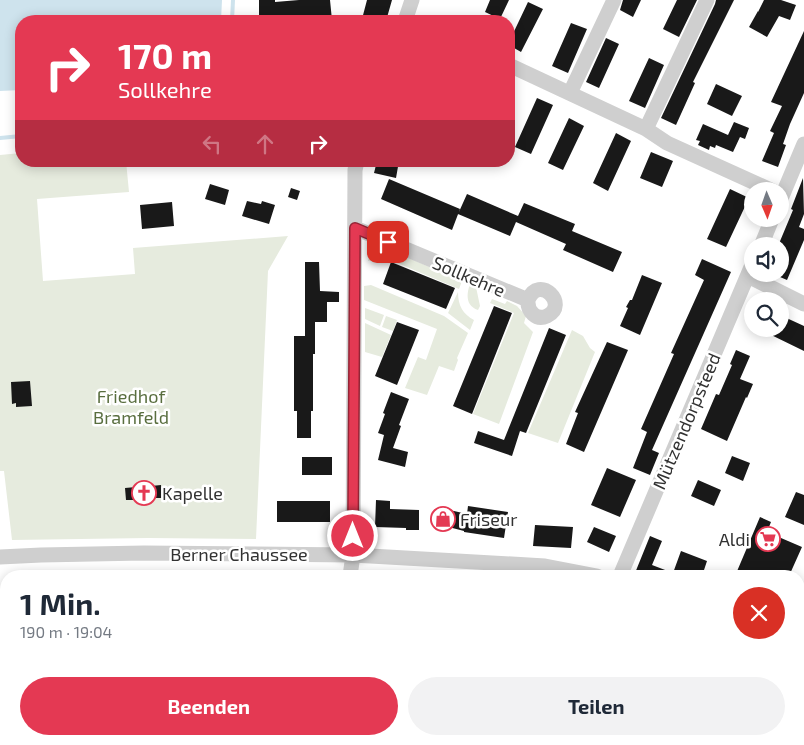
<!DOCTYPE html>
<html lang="de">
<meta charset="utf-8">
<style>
:root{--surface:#fff;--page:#f2f2f3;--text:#1f2937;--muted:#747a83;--accent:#e43953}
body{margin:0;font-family:"Exo 2",sans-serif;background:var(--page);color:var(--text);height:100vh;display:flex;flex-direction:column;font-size:19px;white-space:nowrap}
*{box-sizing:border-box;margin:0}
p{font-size:16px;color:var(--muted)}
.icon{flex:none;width:28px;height:28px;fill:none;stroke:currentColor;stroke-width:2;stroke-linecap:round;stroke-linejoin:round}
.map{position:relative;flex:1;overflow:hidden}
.details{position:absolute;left:0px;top:570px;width:805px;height:175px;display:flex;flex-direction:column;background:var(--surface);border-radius:20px 20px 0 0;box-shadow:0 2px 12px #0003}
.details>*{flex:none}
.top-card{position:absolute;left:15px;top:15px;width:500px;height:152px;border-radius:20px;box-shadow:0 2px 12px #0003;background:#e43953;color:#fff;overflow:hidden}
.needle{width:32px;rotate:178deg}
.tools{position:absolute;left:744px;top:182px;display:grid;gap:10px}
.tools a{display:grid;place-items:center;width:45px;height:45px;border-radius:50%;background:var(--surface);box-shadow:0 2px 12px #0003;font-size:25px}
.pin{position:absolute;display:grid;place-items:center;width:42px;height:42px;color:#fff;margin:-21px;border-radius:10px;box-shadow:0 2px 8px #0006}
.me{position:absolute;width:55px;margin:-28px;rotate:0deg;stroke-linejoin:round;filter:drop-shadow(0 0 4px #0008)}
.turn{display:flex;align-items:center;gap:18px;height:105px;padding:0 20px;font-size:22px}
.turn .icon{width:65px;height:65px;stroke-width:2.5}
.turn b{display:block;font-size:35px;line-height:42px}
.lanes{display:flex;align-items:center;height:48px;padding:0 20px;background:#0003;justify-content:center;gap:25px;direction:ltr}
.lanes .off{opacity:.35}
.round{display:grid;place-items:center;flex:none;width:52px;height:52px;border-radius:26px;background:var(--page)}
.summary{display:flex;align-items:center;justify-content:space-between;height:85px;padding:0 20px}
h1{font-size:30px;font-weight:700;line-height:38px}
.cta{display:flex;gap:10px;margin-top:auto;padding:10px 20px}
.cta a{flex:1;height:58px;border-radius:30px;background:var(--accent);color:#fff;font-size:20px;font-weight:700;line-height:58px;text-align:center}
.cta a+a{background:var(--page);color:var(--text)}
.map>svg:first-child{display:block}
.green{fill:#e6ebde}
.water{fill:#cee3ed}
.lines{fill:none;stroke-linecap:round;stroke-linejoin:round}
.stream{stroke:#cee3ed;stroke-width:4}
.building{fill:#191919}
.minor{stroke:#cfcfcf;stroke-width:15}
.route-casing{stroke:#942536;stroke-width:12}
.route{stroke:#e43953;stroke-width:9}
.labels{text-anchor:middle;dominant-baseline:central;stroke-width:5;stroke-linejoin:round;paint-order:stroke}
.street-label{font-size:18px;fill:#323232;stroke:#fff}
.park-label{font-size:18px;fill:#596e3f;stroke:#fff}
.poi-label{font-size:18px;fill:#323232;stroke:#fff;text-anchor:start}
</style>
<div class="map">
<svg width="804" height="745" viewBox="0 0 804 745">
<rect width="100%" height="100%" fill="#fff"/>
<path class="green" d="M21 153V161H126L129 192 37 199 43 281 135 274 133 248 288 236 268 271 256 539 148 538 12 540 4 471H0V155Z
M383 247 462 281 459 289 388 259 386 263C380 260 375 259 368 261L370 252Z
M470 284 476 287 480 306 478 310C466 306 466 295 470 284Z
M371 285 444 316 468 333 457 358 458 360 454 371 439 366 427 395 405 388 418 357 426 360 437 329 364 300V286Z
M458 292C458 306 463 314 474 320L470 330 448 313Z
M492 299 505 304 507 301 517 306 526 316 524 323 533 332 499 424 473 414 514 313 490 303Z
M365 308 384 315 380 326 365 319Z
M386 316 397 320 393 331 382 327Z
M365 323 391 335 382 357 365 352Z
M572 330 583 336 590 348 595 352 558 443 528 433Z
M40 739H59L60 745H41Z"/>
<path class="water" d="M0 0H222L221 21H21V90L0 91Z"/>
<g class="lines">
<path class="stream" d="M232 21 233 0
M0 138 21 136"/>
</g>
<path class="building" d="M259 0H275V2L299 0H330L332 20 259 21Z
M367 0H392L386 21H369L362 19Z
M490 0H509L500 19 485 12Z
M623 0H641L633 17 620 10Z
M677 0H697L679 37 663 29Z
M716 0H734L693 82 695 83 676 125 661 118 715 4Z
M764 0H781L796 5 790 20 779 16 767 37 749 27 758 11V12Z
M528 2 543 9 521 52 509 45V42Z
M571 23 587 29 568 73 552 66Z
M804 31V93L790 124 783 144 786 145 778 167 762 161 774 133 770 131 782 106 771 102Z
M606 38 619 44 599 88 586 82Z
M649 58 664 65 645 108 629 101Z
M716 84 742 96 732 116 707 104Z
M537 98 553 105 531 154 515 147Z
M569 118 584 126 563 170 548 163Z
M734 122 749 128 745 139 740 137 733 152 716 145 715 148 710 146 709 150 698 145 700 141 696 140 703 124 728 135Z
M616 133 631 141 608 191 593 183Z
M651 152 673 161 662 187 640 178Z
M377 161H399L396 178 374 173Z
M803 178 804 214 799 227 804 229V240L787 280 780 277V246H778L793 210 791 209Z
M389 179 460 209 452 230 381 199Z
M210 184 229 190 225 205 205 199Z
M291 188 300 191 297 200 288 197Z
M730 189 749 198 726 247 707 239Z
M467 194 518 216 524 203 575 224 572 231 622 252 613 272 563 250 566 244 516 222 510 236 458 214Z
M247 201 261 204 262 201 275 205 269 224 242 216Z
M172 202 174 226 142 229 140 205Z
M702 259 731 272 652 450 659 453 650 475 633 468 647 432 641 429 674 354 671 353 704 280 695 275Z
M305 262H319L320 291 339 292V302H327V322H315V354H313V411H311V438H297V411H294V336H305Z
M391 262 455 288 446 309 383 284Z
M642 275 662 283 640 335 620 326 628 308 626 307 630 300H632Z
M494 306 512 313 472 414 453 406Z
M780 315 804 326V351L759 329H780Z
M397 322 419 330 397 385 375 376Z
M549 328 566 335 526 433 520 431 512 456 474 443 478 431 504 440Z
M607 342 628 350 584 452 566 444 578 413 575 412Z
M736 350 750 356 740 379 753 384 747 398 746 397 727 441 701 429 716 394 719 395 732 365 730 364Z
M30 381 32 406 16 407V403L12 404 11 382Z
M391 392 409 399 399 425 401 426 393 448 408 452 405 467 378 460 384 435 378 433 385 414 383 413Z
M732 456 750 463 743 481 725 473Z
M302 457H332V475H302Z
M607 468 636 480 620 517 591 505Z
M698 480 721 490 714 506 691 496Z
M142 482H150L151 486 161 485 162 498H151L152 502 138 503 137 500H126L125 488 136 487V483Z
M796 492 804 495V525L785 517Z
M376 500 390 501V509L419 510V530H406V528L375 527Z
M277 501H330V522H277Z
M468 506 508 512 504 538 464 532V531L437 524 441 508 467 514Z
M760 517 771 522 767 532 802 547 789 576H735Z
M535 525 573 527 571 548 533 546Z
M594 527 616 536 609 552 587 542Z
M650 536 662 541 652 565 673 573 681 551 707 561 702 576H643L635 573Z"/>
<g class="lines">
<path class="minor" d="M405 21 412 0
M509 65 646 129 667 143 773 191
M570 93 614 0
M646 129 707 0
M780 201 804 144
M355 228 528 300C527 311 536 321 547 316 570 305 539 273 528 300
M761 246 772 219
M748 276 804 304
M0 557 41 555 144 553 353 555 545 566 597 576
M350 576 353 555 355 170 357 161
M620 576 752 265
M799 652 804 654
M498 739V745
M526 739 527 745
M326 745 327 739
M726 745 728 739"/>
</g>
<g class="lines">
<defs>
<path id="route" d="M353 536 355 228 388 242"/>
</defs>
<use href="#route" class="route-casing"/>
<use href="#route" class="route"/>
</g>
<defs>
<symbol id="church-ring" viewBox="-11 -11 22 22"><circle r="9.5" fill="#fff" stroke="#e43953" stroke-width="1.5"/><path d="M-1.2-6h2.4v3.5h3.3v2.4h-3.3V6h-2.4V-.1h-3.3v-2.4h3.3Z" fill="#e43953"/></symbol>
<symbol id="shop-ring" viewBox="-11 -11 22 22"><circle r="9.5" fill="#fff" stroke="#e43953" stroke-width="1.5"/><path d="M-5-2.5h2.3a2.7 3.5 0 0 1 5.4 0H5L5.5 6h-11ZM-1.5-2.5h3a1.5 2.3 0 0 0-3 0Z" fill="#e43953"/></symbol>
<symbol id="supermarket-ring" viewBox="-11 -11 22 22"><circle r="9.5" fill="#fff" stroke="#e43953" stroke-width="1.5"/><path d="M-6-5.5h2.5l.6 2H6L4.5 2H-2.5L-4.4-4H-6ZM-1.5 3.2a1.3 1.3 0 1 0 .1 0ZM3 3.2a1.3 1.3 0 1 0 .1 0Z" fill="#e43953"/></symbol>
</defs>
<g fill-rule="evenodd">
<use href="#church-ring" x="130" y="479" width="28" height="28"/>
<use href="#shop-ring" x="429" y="505" width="28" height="28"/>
<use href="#supermarket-ring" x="754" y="525" width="28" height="28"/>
</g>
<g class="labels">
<g class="street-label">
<text transform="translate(469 276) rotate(23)">Sollkehre</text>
<text transform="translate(686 421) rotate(-67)">Mützendorpsteed</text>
<text x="239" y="554">Berner Chaussee</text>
</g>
<g class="park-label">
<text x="131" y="396">Friedhof<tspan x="131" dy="21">Bramfeld</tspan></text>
</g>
<g class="poi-label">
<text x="162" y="493">Kapelle</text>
<text x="460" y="519">Friseur</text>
<text x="750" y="539" text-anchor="end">Aldi</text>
</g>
</g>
</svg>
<div class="tools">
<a><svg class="needle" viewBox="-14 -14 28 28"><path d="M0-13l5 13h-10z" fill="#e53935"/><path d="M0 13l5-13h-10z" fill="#747a83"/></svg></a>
<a><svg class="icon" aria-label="sound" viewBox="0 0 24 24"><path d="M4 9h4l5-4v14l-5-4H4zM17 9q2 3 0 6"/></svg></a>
<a><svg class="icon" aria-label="search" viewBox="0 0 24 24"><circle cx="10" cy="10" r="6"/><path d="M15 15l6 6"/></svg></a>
</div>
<div class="pin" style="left:388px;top:242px;background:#d93025"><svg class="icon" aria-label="arrive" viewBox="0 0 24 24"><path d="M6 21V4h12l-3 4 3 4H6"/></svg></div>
<svg class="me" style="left:353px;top:536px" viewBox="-20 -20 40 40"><circle r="17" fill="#e43953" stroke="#fff" stroke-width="3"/><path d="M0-11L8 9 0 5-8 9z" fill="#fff"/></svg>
<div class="top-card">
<div class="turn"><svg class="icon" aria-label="right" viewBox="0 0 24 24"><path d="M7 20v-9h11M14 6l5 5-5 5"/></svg><div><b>170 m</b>Sollkehre</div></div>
<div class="lanes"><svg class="icon off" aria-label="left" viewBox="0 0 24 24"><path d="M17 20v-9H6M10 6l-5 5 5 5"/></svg><svg class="icon off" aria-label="ahead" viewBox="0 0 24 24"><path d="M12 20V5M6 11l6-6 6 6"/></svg><svg class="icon" aria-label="right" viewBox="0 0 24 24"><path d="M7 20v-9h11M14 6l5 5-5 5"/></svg></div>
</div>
<section class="details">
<div class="summary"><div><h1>1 Min.</h1><p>190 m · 19:04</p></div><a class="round" style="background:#d93025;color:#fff"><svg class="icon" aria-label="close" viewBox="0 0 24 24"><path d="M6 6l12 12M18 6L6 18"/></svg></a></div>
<div class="cta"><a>Beenden</a><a>Teilen</a></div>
</section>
</div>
